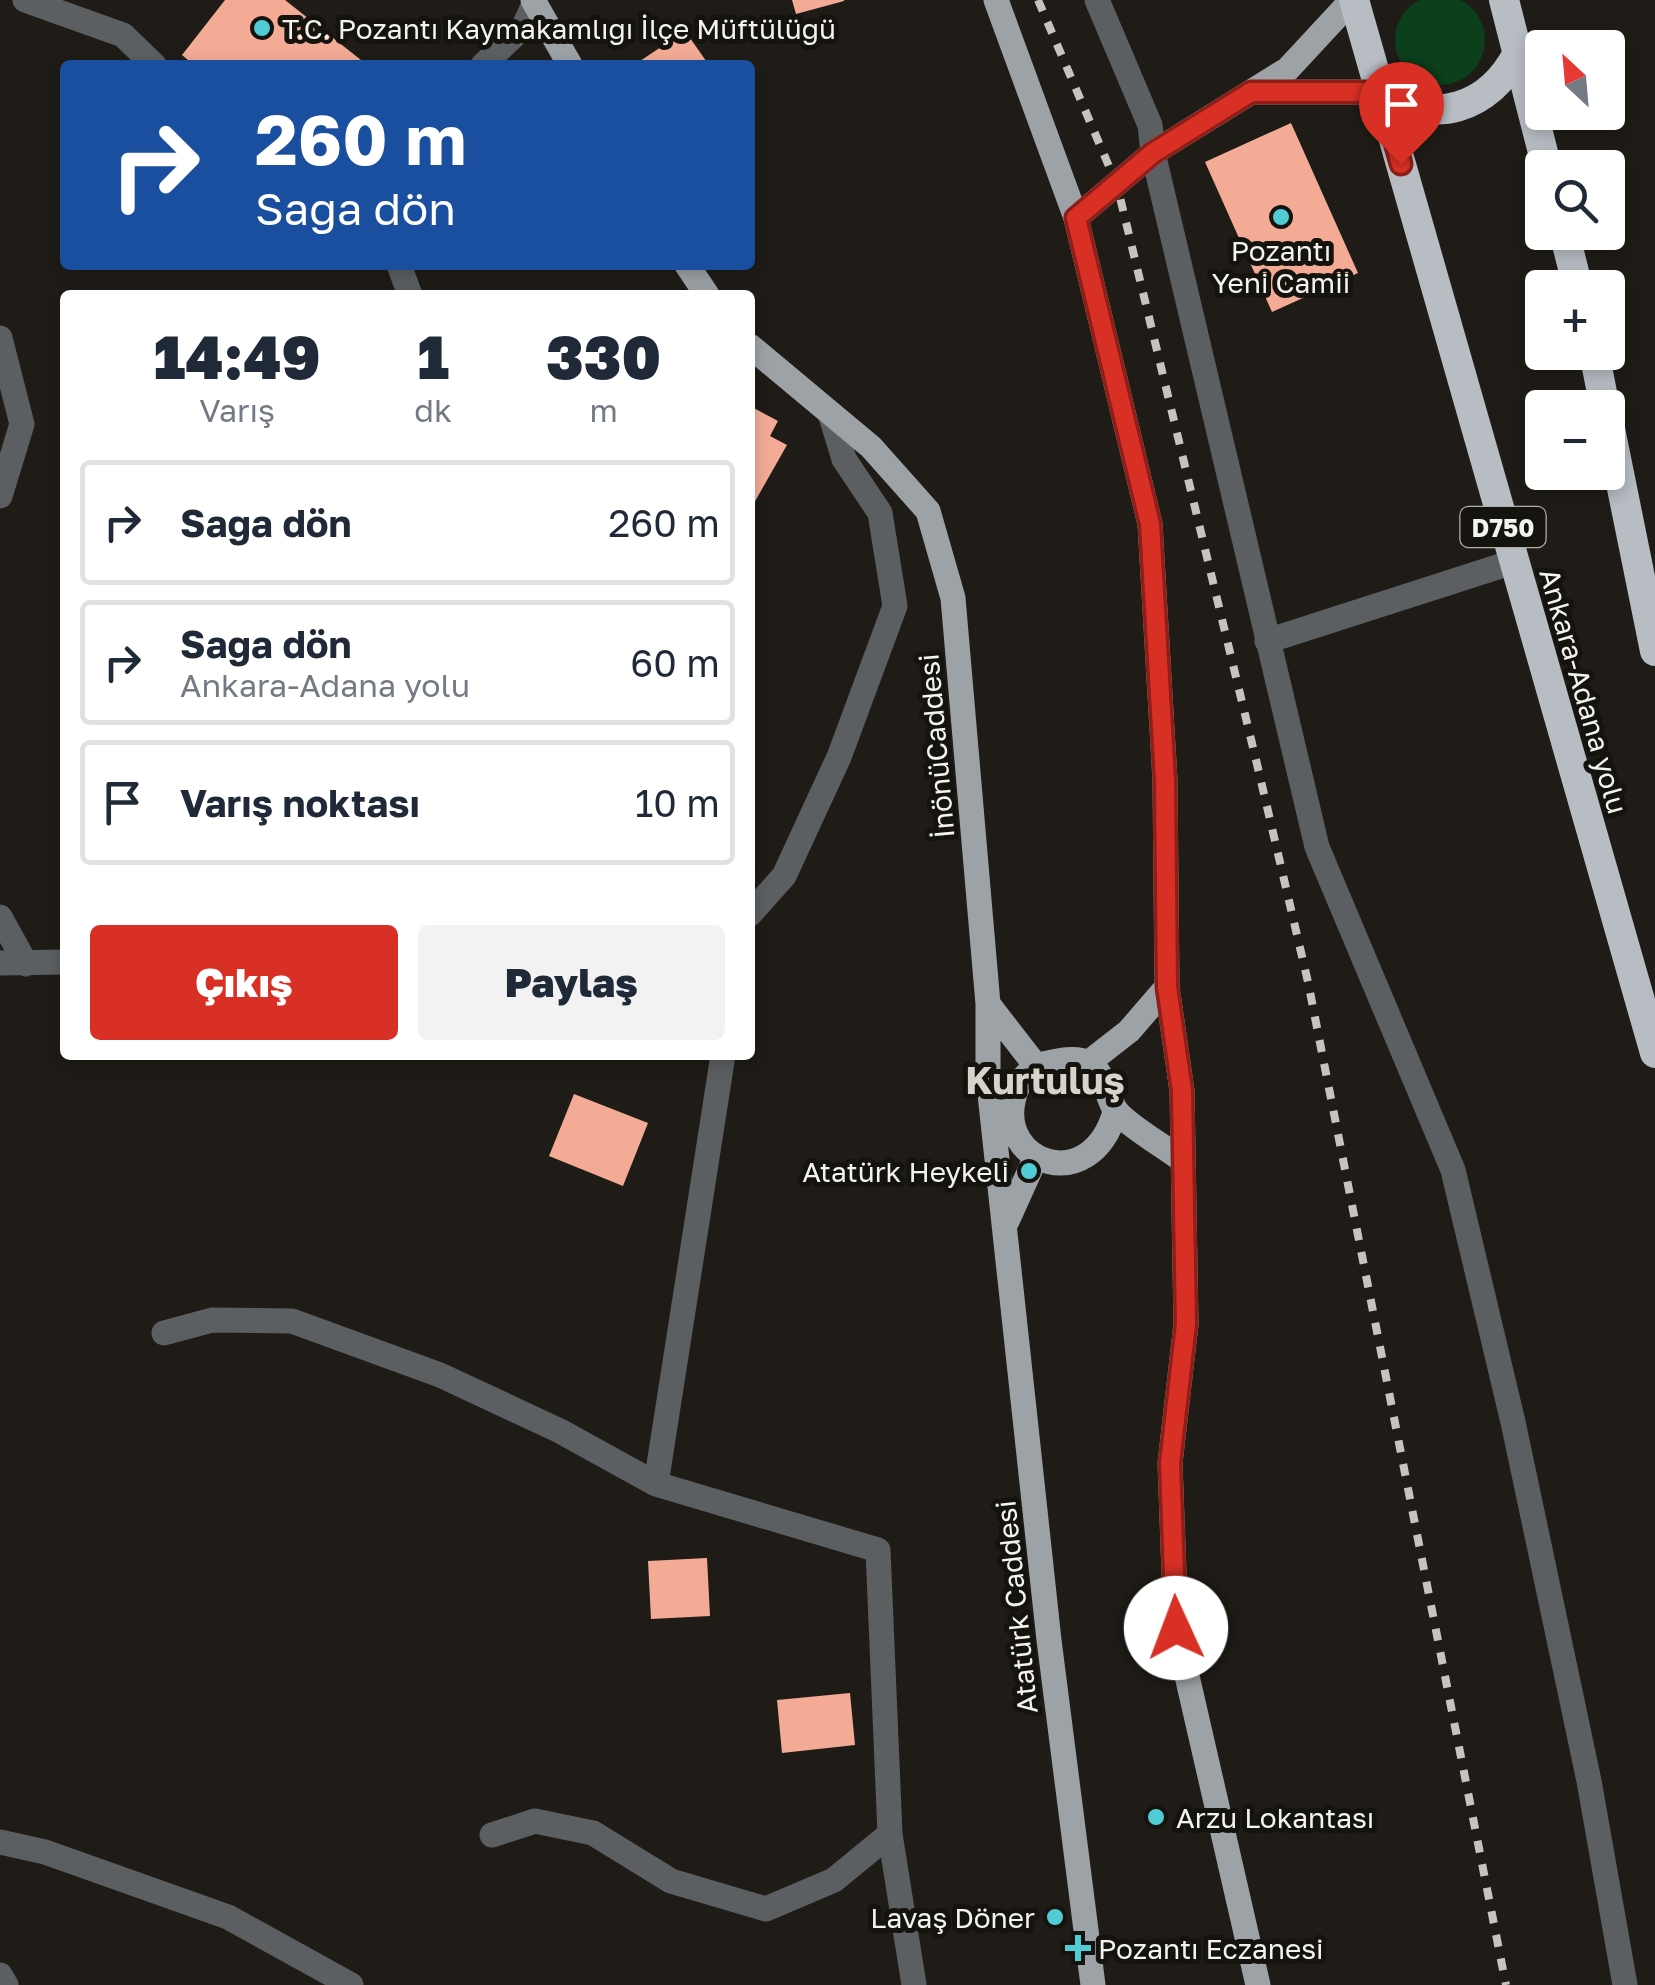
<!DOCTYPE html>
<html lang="tr">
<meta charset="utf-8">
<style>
:root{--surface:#fff;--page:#f2f2f3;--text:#1f2937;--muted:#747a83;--line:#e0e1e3;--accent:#d93025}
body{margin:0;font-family:"Golos Text",sans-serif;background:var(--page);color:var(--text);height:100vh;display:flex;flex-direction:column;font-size:38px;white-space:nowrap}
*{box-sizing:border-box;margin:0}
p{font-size:32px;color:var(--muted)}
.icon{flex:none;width:55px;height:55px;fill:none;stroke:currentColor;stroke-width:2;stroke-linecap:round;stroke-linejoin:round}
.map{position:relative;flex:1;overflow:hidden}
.panel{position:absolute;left:60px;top:290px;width:695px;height:770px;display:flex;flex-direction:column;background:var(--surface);border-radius:10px;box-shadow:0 5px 15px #0003}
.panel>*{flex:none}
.hud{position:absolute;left:60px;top:60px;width:695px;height:210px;border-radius:10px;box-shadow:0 5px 15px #0003;background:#1a4fa0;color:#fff;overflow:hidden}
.needle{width:65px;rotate:334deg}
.fabs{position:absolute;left:1525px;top:30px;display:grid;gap:20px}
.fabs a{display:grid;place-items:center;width:100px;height:100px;border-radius:10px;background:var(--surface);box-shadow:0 5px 15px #0003;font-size:50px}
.pin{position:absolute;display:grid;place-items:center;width:85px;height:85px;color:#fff;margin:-102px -42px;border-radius:50% 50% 50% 0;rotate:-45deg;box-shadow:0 0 10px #0007}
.pin .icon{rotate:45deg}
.me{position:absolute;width:110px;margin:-55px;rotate:358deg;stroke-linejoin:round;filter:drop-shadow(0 0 8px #0008)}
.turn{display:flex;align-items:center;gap:35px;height:210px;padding:0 30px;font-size:45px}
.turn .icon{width:130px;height:130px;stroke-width:2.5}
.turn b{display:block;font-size:70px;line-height:85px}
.eta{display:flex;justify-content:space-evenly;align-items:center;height:170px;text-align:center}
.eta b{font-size:60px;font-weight:800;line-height:70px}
.primary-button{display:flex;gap:20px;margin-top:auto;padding:20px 30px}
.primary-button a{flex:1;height:115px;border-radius:10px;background:var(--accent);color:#fff;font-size:40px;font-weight:800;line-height:115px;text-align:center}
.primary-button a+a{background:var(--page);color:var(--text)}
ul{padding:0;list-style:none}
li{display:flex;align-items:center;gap:30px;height:125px;margin:0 20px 15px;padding:0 10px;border:5px solid var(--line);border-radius:10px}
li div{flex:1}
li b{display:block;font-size:38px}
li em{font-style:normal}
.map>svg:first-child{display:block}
.green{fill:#0c3f1c}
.building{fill:#f3ab96}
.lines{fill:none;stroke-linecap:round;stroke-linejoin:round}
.minor{stroke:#5c5f61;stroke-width:25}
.major{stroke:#9da2a7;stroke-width:25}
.highway{stroke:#b7bdc3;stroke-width:30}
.rail{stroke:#c7c4c0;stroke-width:8;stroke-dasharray:12 12;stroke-linecap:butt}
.route-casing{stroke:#8d1f18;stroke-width:25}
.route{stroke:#d93025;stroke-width:18}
.poi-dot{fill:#51ccd4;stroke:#15130e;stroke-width:4}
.labels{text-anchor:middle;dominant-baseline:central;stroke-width:10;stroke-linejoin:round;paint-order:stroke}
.shield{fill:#15130e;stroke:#b2b0ac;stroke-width:2.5}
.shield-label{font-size:25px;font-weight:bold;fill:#f5f3ef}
.poi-label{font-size:28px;fill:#f5f3ef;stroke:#15130e;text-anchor:start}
.street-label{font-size:28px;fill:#f5f3ef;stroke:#15130e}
.district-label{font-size:38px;font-weight:bold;fill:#d6d3cc;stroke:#15130e}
</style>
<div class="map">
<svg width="1655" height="1985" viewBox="0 0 1655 1985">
<rect width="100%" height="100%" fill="#1f1c17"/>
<path class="green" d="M1395 40a45 45 0 1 1 90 0a45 45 0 1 1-90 0Z"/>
<path class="building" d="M225 0H285L361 60 357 65H194L182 55Z
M792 0H844V1L796 14Z
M685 31 709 65H634Z
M1291 123 1358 273 1272 312 1205 162Z
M750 406 778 421 770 436 787 445 753 505Z
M574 1094 648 1123 623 1186 549 1156Z
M707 1558 710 1616 651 1619 648 1561Z
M850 1693 855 1745 782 1753 777 1700Z"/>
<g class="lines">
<path class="minor" d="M25 0 123 35 154 65
M1097 0 1150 125 1153 153 1317 847 1453 1170 1513 1422 1589 1781 1625 1985
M483 65 524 26 535 2
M399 265 410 295
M0 338 22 424 0 496
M1267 641 1513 562
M750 914 784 876 839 757 895 606 880 513 844 459 830 413
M0 917 26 964
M0 963 65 962
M723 1055 656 1484 878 1550 890 1834 914 1985
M164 1333 212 1320 292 1321 440 1375 560 1431 656 1484
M492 1835 535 1821 593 1833 671 1881 766 1909 834 1880 890 1834
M0 1842 45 1852 228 1917 351 1985
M0 1975 6 1985"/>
<path class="major" d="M533 0 570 65
M996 0 1076 218 1150 524 1165 780 1167 987 1182 1091 1186 1324 1170 1463 1176 1628 1258 1985
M1256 92H1381
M1076 218 1153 153 1288 69 1352 0
M687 265 707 295
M750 346 871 447 928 511 953 598 988 1004V1076L1049 1640 1093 1985
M988 1004 1036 1066
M1088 1063 1129 1031 1167 987
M1115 1112C1091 1197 996 1164 1014 1097 1017 1084 1028 1069 1043 1064 1056 1061 1076 1056 1088 1063 1109 1075 1105 1102 1120 1115 1138 1132 1162 1145 1182 1160
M1007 1221 1036 1157"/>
<path class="highway" d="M1354 0 1655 1053
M1504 0 1547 168
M1381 92C1434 126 1489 109 1518 53
M1564 232 1578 288
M1594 352 1605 408
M1608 419 1655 651"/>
<path class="rail" d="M1038 0 1117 185 1257 764 1308 982 1506 1985"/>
</g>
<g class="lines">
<defs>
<path id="route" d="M1176 1628 1170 1463 1186 1324 1182 1091 1167 987 1165 780 1150 524 1076 218 1153 153 1251 92H1381L1401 164"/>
</defs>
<use href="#route" class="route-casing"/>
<use href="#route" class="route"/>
</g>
<g class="poi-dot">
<circle cx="262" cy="28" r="10"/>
<circle cx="1281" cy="217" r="10"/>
<circle cx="1029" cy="1171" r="10"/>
<circle cx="1156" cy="1817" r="10"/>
<circle cx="1055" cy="1917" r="10"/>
<path d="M1073 1933h10v10h10v10h-10v10h-10v-10h-10v-10h10z"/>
</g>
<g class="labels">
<rect class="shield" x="1460.5" y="507" width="85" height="40" rx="8"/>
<g class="shield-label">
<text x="1503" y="527">D750</text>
</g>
<g class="poi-label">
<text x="282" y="28">T.C. Pozantı Kaymakamlığı İlçe Müftülüğü</text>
<text x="1281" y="250" text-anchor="middle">Pozantı<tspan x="1281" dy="32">Yeni Camii</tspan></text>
<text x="1009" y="1171" text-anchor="end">Atatürk Heykeli</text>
<text x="1176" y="1817">Arzu Lokantası</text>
<text x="1035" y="1917" text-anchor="end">Lavaş Döner</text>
<text x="1098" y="1948">Pozantı Eczanesi</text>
</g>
<g class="street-label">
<text transform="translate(1584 691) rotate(74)">Ankara-Adana yolu</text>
<text transform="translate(936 746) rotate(-95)">İnönüCaddesi</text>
<text transform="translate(1016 1607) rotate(-96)">Atatürk Caddesi</text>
</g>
<g class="district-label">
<text x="1045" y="1079">Kurtuluş</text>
</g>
</g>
</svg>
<div class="fabs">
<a><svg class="needle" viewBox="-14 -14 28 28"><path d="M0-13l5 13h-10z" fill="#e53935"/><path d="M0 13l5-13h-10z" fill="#747a83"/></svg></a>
<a><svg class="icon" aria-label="search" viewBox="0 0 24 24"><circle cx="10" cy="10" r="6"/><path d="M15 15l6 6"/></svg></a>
<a>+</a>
<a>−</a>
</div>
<div class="pin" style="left:1401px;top:164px;background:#d93025"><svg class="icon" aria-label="arrive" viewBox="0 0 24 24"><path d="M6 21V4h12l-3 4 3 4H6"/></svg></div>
<svg class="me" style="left:1176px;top:1628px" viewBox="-20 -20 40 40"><circle r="19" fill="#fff"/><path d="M0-13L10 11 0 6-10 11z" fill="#d93025"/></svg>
<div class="hud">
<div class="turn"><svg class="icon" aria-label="right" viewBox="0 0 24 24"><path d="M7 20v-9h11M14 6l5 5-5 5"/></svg><div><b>260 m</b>Sağa dön</div></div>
</div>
<section class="panel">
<div class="eta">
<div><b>14:49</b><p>Varış</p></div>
<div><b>1</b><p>dk</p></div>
<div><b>330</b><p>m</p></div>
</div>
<ul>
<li><svg class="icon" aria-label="right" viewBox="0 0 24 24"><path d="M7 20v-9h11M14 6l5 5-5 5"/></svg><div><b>Sağa dön</b></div><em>260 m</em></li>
<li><svg class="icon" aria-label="right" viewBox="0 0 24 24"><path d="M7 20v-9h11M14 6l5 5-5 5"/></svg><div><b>Sağa dön</b><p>Ankara-Adana yolu</p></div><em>60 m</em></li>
<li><svg class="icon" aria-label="arrive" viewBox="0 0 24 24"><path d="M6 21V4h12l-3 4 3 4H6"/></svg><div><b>Varış noktası</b></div><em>10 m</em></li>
</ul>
<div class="primary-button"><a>Çıkış</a><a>Paylaş</a></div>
</section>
</div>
